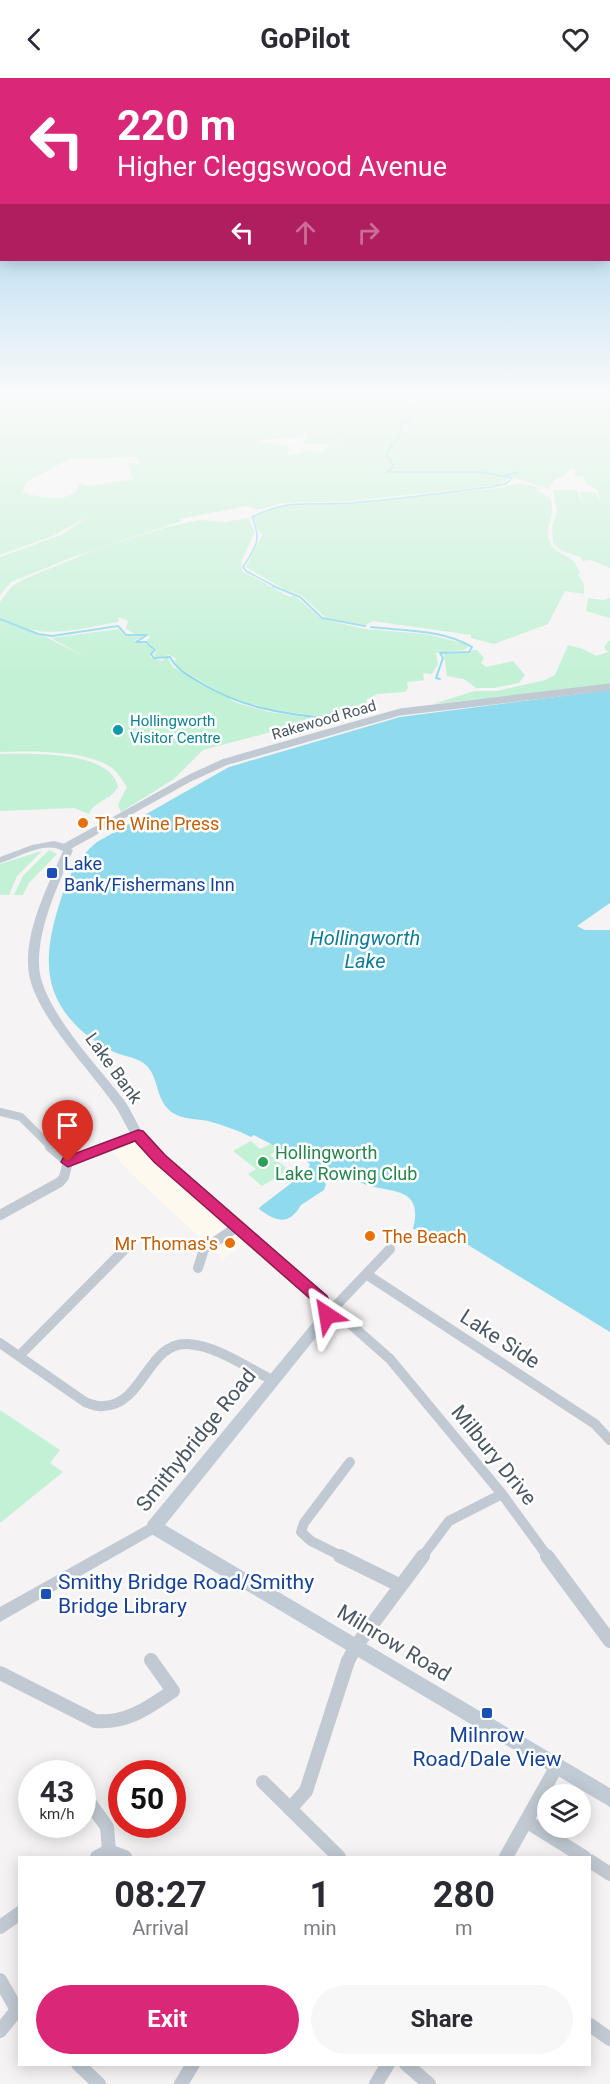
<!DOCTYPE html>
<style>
:root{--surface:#fff;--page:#f7f7f7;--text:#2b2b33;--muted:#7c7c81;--accent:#db2777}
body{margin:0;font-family:Roboto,sans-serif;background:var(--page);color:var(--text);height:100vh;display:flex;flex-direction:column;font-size:22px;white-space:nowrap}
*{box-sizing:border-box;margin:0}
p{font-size:20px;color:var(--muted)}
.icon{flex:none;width:33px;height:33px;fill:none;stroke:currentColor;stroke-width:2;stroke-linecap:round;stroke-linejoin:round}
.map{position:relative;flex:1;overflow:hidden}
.details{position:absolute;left:18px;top:1778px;width:573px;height:210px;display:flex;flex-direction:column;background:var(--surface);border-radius:0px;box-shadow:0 3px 15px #0003}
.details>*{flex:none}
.top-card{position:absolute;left:0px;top:0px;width:610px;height:183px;box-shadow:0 3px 15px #0003;background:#db2777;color:#fff;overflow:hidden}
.tools{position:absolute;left:537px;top:1706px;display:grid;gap:12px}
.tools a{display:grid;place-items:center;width:54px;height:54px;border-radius:50%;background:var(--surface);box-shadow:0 3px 15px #0003;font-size:30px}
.speed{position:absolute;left:18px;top:1682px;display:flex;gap:12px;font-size:30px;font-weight:700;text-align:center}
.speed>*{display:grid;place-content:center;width:78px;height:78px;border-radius:50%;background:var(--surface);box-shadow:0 3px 15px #0003;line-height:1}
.speed small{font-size:15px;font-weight:400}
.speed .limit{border:9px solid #d22;background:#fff;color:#111}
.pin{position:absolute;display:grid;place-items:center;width:51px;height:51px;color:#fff;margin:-62px -26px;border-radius:50% 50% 50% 0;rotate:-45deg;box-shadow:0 0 6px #0007}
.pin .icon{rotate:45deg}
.me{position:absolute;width:66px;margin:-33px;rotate:327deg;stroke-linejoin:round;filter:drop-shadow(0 0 4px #0008)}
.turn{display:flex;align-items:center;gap:21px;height:126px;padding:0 18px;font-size:27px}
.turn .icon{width:78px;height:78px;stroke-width:2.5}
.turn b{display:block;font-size:42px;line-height:51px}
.lanes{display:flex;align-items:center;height:57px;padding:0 18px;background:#0003;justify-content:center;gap:30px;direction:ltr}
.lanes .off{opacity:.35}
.eta{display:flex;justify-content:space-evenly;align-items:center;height:102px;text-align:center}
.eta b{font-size:36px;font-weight:700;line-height:42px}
.button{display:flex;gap:12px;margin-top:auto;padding:12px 18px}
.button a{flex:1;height:69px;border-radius:36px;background:var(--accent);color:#fff;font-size:24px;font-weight:700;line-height:69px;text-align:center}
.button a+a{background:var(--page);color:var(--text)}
header{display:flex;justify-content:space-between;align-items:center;height:78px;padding:0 18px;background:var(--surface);font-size:27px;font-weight:700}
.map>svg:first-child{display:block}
.commercial{fill:#fdf9ef}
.green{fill:#c3f1d5;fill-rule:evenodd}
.water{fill:#90daee}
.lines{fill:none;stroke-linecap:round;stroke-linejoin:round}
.stream-far1{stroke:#90daee;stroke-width:1.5}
.stream{stroke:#90daee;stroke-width:2}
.minor-far3{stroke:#c1cad2;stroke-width:7}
.minor-far2{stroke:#c1cad2;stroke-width:8}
.minor-far1{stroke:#c1cad2;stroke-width:10}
.minor{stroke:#c1cad2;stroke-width:14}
.tertiary{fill:#c1cad2;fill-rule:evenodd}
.secondary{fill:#c1cbd6;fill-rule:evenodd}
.route{fill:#db2777;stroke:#8e194d;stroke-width:1.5}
.culture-dot{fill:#0f9aa8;stroke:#fff;stroke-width:2}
.food-dot{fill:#e8710a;stroke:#fff;stroke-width:2}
.transit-dot{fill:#1a4fb4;stroke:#fff;stroke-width:2}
.leisure-dot{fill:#2e9e5b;stroke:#fff;stroke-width:2}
.labels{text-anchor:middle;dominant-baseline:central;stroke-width:5;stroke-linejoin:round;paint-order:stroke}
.far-street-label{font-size:15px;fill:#4a5661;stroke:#fff}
.far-culture-label{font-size:15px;fill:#0d838f;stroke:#fff;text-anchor:start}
.food-label{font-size:18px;fill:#c56008;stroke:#fff;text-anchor:start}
.transit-label{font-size:18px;fill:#164399;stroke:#fff;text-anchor:start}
.street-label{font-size:18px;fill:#4a5661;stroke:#fff}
.leisure-label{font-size:18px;fill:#27864d;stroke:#fff;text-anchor:start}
.water-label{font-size:20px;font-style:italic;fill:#0c7c9b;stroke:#fff}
.near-street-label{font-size:21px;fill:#4a5661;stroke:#fff}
.near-transit-label{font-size:21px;fill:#164399;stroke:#fff;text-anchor:start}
</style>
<header><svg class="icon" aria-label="back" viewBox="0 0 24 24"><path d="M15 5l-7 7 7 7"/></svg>GoPilot<svg class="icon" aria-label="heart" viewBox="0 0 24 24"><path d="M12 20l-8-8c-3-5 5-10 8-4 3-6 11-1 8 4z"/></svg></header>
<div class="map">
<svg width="610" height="2006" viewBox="0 0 610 2006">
<rect width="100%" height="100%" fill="#f5f3f3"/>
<path class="commercial" d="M135 1061 228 1147 247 1165 223 1181 129 1094 110 1071Z"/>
<path class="green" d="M0 319H610V490L591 482 582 483 581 479 561 473 553 465 552 448 557 434 553 412H577L583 426 580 414H595L602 425 597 412 586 406 584 400 587 399 573 397 578 392 571 390 563 399 555 401 548 411 511 399 500 407 491 408 351 423 282 425 257 432 248 428 179 441 182 443 73 479 11 504 0 517V479L61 457 90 437 53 458 0 477ZM362 353 327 367V370L318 375 305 372 299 376 286 377 292 369 258 363 307 357 302 366H329ZM141 379 137 380 141 386 126 385 134 401 89 408 78 405 77 413C62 425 39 419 22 414L28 403 69 381Z
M522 405 543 411 536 412 550 420C557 439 544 447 549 462 554 480 574 472 580 496L578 497 584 506V516L565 513 548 546 494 566 471 560V557L373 543 366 547 326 540 301 517 284 511 246 489 263 455H260L252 439 285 426 350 425 498 410Z
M248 440 255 454 241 484 242 493 290 519 294 517 319 539 326 542 365 551 426 556 466 566 468 569 464 572 436 575 438 586 432 596 423 595 424 602 407 604 408 610 405 614 377 616 366 622 369 631 325 639 268 631 253 626 251 627 224 617 178 589 174 582 177 581 169 577 158 580 154 577 157 572 146 562 150 560 148 556H135L126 551 128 543 119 539 118 544C91 548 57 559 30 551L87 580 51 560 118 551 125 558H143L134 563 149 567 153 572 150 579 162 583 167 579 173 589 237 625 269 634 314 640 313 643 203 672 174 701 121 734 118 727 127 709C123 703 118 695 112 690 88 672 30 673 0 674V524L11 509 22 502 95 472 167 449 200 442 224 444Z
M588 520 603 522 610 520V540L586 533Z
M608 563H610V607L433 626 475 613H497L545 602 555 597 568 567 583 571 596 578 608 574 604 570Z
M473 572H477L484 580 481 585 486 589 513 583 525 597 519 605 494 610H476L464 601 447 598 444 576 468 575Z
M0 676C29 676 111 672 118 709 111 722 94 723 89 736L74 730 0 733Z
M49 772 57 776 29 805 23 817H14L23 798Z
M42 773 17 798 9 817H0V786Z
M251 1063 260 1071 272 1065 279 1071 270 1077 289 1092 262 1108 248 1096 256 1091 233 1073Z
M0 1332 60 1372 50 1385 63 1394 0 1445Z"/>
<path class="water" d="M610 612V825L577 848 585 852H610V1254L460 1162 441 1156 413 1151C426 1101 379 1119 355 1101L349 1102 326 1095 319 1099 326 1106 324 1112 301 1127C289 1147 278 1145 259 1131L260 1129 307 1093 310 1086 293 1073 287 1076C276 1067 266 1064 254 1057L251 1059C237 1052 223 1047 208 1043 197 1041 182 1041 173 1035 155 1023 160 1002 147 988 138 979 125 979 114 974 104 969 91 961 83 954 40 916 44 874 60 824 67 800 77 780 97 764L229 689 400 639Z"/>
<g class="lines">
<path class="stream-far1" d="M506 397 520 394
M276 509 246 493 243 489C256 469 262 462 252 439 290 420 311 428 350 425 398 422 445 414 492 409 500 407 507 407 512 400L481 394H387L394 388 386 376 401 355 400 347 410 341 407 336 418 324 428 319"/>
<path class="stream" d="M273 508 300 519 322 540 365 548
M0 541 38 556 52 558 118 548 126 557H147L136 564H146L155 572 151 576 154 580 170 579C177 592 188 597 201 605 239 628 273 634 316 639
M371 549C405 553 442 551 472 569L469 574 440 575 443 580 436 600 440 601"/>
<path class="minor-far3" d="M93 754 190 700 225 684 400 634 610 609"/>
<path class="minor-far2" d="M66 769 95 753
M0 1034 21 1039 52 1070
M102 1070 138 1057"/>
<path class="minor-far1" d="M50 1069 68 1084
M0 1137 60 1104 64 1099 68 1084 106 1069
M390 1171 327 1237 348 1244 390 1281 502 1416 548 1479
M198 1190 204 1171 237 1149
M366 1196 595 1346 610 1362
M0 1265 85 1324C90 1326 97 1329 103 1328 143 1328 148 1263 188 1266 217 1268 246 1289 272 1302
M19 1278 131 1165
M343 1479 311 1463 301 1454 304 1445 350 1384
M422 1479 449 1443 502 1416"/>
<path class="minor" d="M340 1478 399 1507
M547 1478 610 1563
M0 1595 95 1643C126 1646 148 1630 173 1613L151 1582
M263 1704 339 1779
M82 1714 107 1749 109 1773
M290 1731 306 1713 348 1583 356 1568 423 1478
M526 1743 584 1779
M97 1779 109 1773 125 1779
M506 1779 557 1688
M590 1783 610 1796
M0 1849 20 1835
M0 1902 17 1932 0 1953
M590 1947 610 1961
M78 1986 99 2006
M406 1986 429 2006
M181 2006 193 1986
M376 2006 388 1986"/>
<path class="tertiary" d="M154 1443 159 1445 161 1449 159 1453 0 1544V1529Z"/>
<path class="secondary" d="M54 763 65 766 73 772C58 808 39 846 39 885 38 927 99 989 124 1022 131 1032 136 1044 142 1054 148 1062 157 1070 163 1078L326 1218 334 1237 165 1447 610 1710V1729L148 1454 146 1449 148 1444 320 1236 315 1225 155 1084C148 1076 140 1068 134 1060 126 1050 122 1038 115 1028 90 991 28 931 28 886 27 847 48 808 63 773 44 762 18 780 0 785V779L32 767Z"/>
</g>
<linearGradient id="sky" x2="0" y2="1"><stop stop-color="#85c3ea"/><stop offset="0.53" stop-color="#fafafa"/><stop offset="1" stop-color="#fafafa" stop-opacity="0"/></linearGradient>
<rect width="610" height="600" fill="url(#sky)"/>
<path class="route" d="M138 1052 143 1053 165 1077 327 1218 335 1237 332 1241H321L315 1225 154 1084 135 1063 68 1089 61 1084 63 1080Z"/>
<circle class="culture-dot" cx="118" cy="652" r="6"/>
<g class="food-dot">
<circle cx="83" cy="745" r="6"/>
<circle cx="370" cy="1158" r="6"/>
<circle cx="230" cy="1165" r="6"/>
</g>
<g class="transit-dot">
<rect x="46" y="789" width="12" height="12" rx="3"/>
<rect x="40" y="1510" width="12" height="12" rx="3"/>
<rect x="481" y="1629" width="12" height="12" rx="3"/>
</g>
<circle class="leisure-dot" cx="263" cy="1084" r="6"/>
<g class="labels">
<g class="far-street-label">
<text transform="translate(324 642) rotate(-16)">Rakewood Road</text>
</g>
<g class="far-culture-label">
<text x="130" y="643">Hollingworth<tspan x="130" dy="17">Visitor Centre</tspan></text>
</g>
<g class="food-label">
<text x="95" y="745">The Wine Press</text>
<text x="382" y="1158">The Beach</text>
<text x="218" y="1165" text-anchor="end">Mr Thomas's</text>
</g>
<g class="transit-label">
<text x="64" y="785">Lake<tspan x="64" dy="21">Bank/Fishermans Inn</tspan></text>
</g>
<g class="street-label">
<text transform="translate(114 990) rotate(54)">Lake Bank</text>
</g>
<g class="leisure-label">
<text x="275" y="1074">Hollingworth<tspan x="275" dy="21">Lake Rowing Club</tspan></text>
</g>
<g class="water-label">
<text x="365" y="860">Hollingworth<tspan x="365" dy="23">Lake</tspan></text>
</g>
<g class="near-street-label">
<text transform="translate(500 1261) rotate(33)">Lake Side</text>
<text transform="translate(196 1362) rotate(-51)">Smithybridge Road</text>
<text transform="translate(494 1377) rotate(51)">Milbury Drive</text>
<text transform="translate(394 1565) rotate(31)">Milnrow Road</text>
</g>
<g class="near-transit-label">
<text x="58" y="1504">Smithy Bridge Road/Smithy<tspan x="58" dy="24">Bridge Library</tspan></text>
<text x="487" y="1657" text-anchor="middle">Milnrow<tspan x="487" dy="24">Road/Dale View</tspan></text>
</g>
</g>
</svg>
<div class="tools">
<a><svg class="icon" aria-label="layers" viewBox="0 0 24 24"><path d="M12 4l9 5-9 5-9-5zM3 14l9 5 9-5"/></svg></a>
</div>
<div class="speed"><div>43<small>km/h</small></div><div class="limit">50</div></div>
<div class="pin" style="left:68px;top:1084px;background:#d93025"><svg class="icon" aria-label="arrive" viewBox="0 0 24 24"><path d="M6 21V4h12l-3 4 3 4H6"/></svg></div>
<svg class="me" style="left:327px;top:1237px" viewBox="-20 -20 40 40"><path d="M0-17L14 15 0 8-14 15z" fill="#db2777" stroke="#fff" stroke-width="4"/></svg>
<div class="top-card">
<div class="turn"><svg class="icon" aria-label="left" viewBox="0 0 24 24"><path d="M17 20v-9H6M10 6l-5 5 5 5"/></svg><div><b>220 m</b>Higher Cleggswood Avenue</div></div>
<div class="lanes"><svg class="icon" aria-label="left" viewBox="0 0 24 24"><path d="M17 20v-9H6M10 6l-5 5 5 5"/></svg><svg class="icon off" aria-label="ahead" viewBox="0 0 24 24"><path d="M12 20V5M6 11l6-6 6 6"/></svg><svg class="icon off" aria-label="right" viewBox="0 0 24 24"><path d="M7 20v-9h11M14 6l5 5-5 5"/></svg></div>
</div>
<section class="details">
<div class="eta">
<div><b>08:27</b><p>Arrival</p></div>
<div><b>1</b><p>min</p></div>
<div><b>280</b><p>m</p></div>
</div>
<div class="button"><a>Exit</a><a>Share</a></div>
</section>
</div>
